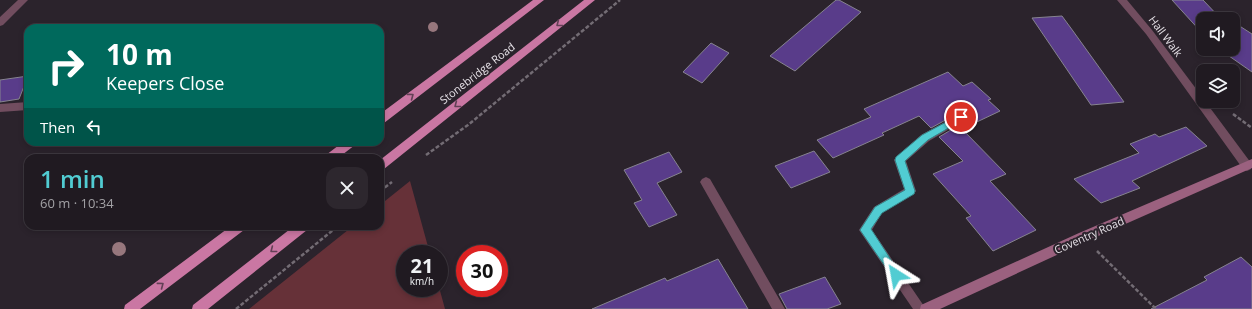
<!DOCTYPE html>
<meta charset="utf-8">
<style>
:root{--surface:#201a21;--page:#2d272e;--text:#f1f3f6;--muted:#a2a1a5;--line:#3d383f;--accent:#51ccd2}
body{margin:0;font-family:"Open Sans",sans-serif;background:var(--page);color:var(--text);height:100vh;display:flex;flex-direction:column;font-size:15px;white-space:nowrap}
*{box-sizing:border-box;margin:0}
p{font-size:13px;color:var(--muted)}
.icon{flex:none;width:22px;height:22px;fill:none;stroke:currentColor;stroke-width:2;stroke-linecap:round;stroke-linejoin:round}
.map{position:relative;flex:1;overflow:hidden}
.details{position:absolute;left:24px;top:154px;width:360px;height:76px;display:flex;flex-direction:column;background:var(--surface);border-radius:12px;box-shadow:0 2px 6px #0003,0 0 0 1px var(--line)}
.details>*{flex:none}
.guide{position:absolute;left:24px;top:24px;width:360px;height:122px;border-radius:12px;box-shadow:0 2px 6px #0003,0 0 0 1px var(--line);background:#00695c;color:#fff;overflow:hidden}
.fabs{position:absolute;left:1196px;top:12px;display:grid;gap:8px}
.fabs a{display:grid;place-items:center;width:44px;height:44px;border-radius:8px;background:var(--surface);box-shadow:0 2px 6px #0003,0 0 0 1px var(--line);font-size:20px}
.speed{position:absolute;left:396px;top:245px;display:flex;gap:8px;font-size:20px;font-weight:700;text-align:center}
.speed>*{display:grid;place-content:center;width:52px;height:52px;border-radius:50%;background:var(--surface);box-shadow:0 2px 6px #0003,0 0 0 1px var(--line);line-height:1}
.speed small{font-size:10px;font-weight:400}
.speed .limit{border:6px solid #d22;background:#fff;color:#111}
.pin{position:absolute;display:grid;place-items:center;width:34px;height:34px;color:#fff;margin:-17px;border:2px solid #fff;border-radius:50%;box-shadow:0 1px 4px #0007}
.me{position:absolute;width:44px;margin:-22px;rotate:326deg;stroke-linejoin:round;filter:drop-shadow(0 0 3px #0008)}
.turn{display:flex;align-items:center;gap:14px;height:84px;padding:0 16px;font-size:18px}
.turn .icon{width:52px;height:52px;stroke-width:2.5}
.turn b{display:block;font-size:28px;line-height:34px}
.then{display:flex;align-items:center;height:38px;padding:0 16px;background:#0003;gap:8px;font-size:15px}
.round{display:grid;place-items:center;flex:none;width:42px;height:42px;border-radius:12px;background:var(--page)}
.head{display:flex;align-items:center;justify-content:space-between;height:68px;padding:0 16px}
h1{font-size:24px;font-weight:600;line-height:30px;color:var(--accent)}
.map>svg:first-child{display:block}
.green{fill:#663138}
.building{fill:#593c8a;stroke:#86838f}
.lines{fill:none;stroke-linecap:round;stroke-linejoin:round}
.path{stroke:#736c74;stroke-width:2.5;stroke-dasharray:4 2;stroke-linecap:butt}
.service{fill:#714d5f;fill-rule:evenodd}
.minor{fill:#714d5f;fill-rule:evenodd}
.secondary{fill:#9b617f;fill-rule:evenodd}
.trunk{fill:#ca77a3;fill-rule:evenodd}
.tree{fill:#97777d}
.oneway{stroke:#634056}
.route{fill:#51ccd2;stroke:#358588}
.labels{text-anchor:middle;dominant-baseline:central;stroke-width:4;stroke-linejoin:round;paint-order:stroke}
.street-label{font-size:11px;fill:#e5e0e6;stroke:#2b232c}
</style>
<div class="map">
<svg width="1252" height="309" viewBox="0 0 1252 309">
<rect width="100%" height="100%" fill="#2b232c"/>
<path class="green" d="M410 181 430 254H405V288H439V287L445 309H249L353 226H380V205Z"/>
<path class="building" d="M836 0H839L861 12 795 71 770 56Z
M1172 0H1203L1221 19H1203V34Z
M1062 16 1073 31 1124 102 1091 105 1032 18Z
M1238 25 1252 34V72L1219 49H1233V28Z
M711 43 729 53 702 83 683 72Z
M948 72 963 86 972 82 991 99 988 100 1000 111 962 129 1006 174 990 181 1036 230 993 251 966 218 971 216 933 174 963 161 939 137 966 121 967 117 965 113 960 112 931 128 919 116 882 133 884 135 833 158 817 140 871 117 864 109Z
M28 76 19 99 0 102V80Z
M1186 127 1207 146 1132 181 1140 188 1101 203 1074 179 1139 153 1130 144 1155 134 1159 137Z
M814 151 830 172 791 188 775 166Z
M669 152 682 172 657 183 677 215 649 227 634 203 642 200 624 170Z
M1241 257 1252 267V309H1151L1207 280 1204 277Z
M718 259 748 309H592L665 278 667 281Z
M825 277 841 304 827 309H787L779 294Z"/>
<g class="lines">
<path class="path" d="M1233 114 1252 128
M426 155 468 125 620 0
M380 191 392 182
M1097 251 1156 309
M236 309 338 226"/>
<path class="service" d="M18 0H28L3 25 0 26V17Z
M28 102V110L0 112V104Z
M706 177 710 179 785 309H772L700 182 702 179Z"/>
<path class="minor" d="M1117 0H1127L1152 30 1203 98V101H1205L1251 163V169L1247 171 1243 169 1146 34Z
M961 113 965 114 966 117 965 120 929 141 906 161 916 191 914 194 882 213 872 230 926 309H913L859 230 874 207 904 189 894 160 896 157 921 135Z"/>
<path class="secondary" d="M1252 159V168L1087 241 940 309H920L921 305 1079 233Z"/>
<path class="trunk" d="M533 0H544L384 123 380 124V114Z
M584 0H595L384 169 380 171V160Z
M343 142H356L355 145 338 158H324L326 155Z
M231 226H246L244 230 140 309H124L125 305Z
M294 226H309L307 230 208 309H192L193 305Z"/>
</g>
<g class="tree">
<circle cx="433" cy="27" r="5"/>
<circle cx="119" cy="249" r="7"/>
</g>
<defs><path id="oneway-chevron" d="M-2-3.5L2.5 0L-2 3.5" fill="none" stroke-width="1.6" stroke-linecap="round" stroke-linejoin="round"/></defs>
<g class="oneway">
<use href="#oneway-chevron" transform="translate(559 24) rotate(142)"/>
<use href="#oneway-chevron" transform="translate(411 96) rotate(-37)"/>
<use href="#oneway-chevron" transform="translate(457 105) rotate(142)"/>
<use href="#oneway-chevron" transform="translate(273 250) rotate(142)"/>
<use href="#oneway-chevron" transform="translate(161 285) rotate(-37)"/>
</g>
<path class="route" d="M961 114 965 117 964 119 928 140 905 161 915 191 914 194 882 213 871 229 901 275 900 278 896 280 893 278 860 230 875 207 905 190 895 160 896 157 922 135Z"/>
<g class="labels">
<g class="street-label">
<text transform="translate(1166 36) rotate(53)">Hall Walk</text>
<text transform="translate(477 73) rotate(-38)">Stonebridge Road</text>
<text transform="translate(1089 235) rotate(-24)">Coventry Road</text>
</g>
</g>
</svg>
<div class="fabs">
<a><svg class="icon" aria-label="sound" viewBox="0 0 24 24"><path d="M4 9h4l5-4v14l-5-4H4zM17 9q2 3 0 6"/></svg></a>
<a><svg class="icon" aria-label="layers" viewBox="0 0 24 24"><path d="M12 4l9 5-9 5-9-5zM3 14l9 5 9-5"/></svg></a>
</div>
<div class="speed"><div>21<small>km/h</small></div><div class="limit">30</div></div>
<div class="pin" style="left:961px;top:117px;background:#d93025"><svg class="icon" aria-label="arrive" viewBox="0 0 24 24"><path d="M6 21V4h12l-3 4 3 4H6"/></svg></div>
<svg class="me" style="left:896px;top:275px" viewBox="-20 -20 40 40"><path d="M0-17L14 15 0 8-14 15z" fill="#51ccd2" stroke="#fff" stroke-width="4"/></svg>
<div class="guide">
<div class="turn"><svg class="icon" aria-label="right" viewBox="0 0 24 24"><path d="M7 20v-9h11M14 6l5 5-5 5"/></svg><div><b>10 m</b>Keepers Close</div></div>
<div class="then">Then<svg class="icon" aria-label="left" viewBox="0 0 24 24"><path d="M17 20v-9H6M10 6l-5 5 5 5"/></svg></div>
</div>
<section class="details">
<div class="head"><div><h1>1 min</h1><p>60 m · 10:34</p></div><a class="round"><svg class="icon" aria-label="close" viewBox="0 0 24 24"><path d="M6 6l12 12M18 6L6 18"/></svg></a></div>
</section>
</div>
